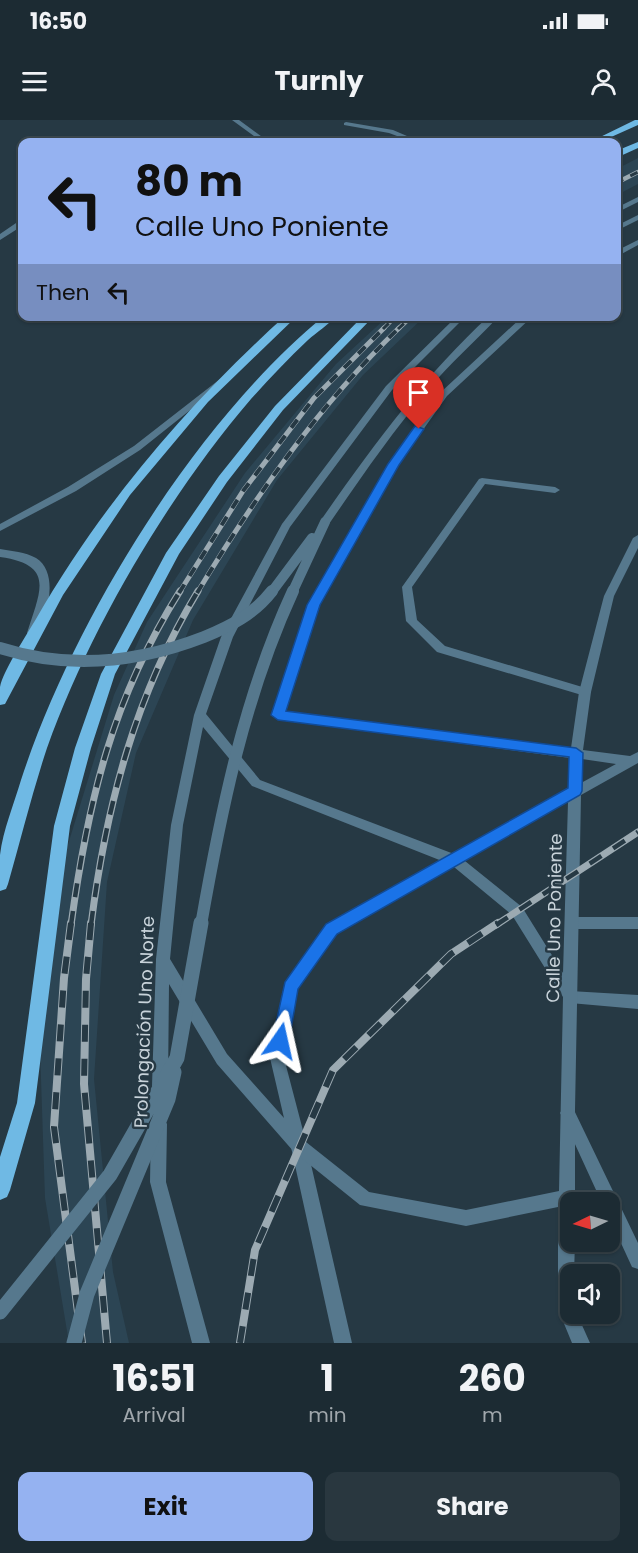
<!DOCTYPE html>
<meta charset="utf-8">
<style>
:root{--surface:#1c2b33;--page:#29373f;--text:#f1f3f6;--muted:#a0a7ac;--line:#3a474e;--accent:#95b2f1}
body{margin:0;font-family:Poppins,sans-serif;background:var(--page);color:var(--text);height:100vh;display:flex;flex-direction:column;font-size:22px;white-space:nowrap}
*{box-sizing:border-box;margin:0}
p{font-size:20px;color:var(--muted)}
.icon{flex:none;width:33px;height:33px;fill:none;stroke:currentColor;stroke-width:2;stroke-linecap:round;stroke-linejoin:round}
.map{position:relative;height:1223px;overflow:hidden}
.sheet{display:flex;flex-direction:column;background:var(--surface);flex:1}
.sheet>*{flex:none}
.top-card{position:absolute;left:18px;top:18px;width:603px;height:183px;border-radius:12px;box-shadow:0 2px 4px #0004,0 0 0 2px var(--line);background:#95b2f1;color:#111;overflow:hidden}
.needle{width:39px;rotate:265deg}
.fabs{position:absolute;left:560px;top:1072px;display:grid;gap:12px}
.fabs a{display:grid;place-items:center;width:60px;height:60px;border-radius:12px;background:var(--surface);box-shadow:0 2px 4px #0004,0 0 0 2px var(--line);font-size:30px}
.pin{position:absolute;display:grid;place-items:center;width:51px;height:51px;color:#fff;margin:-62px -26px;border-radius:50% 50% 50% 0;rotate:-45deg;box-shadow:0 0 6px #0007}
.pin .icon{rotate:45deg}
.me{position:absolute;width:66px;margin:-33px;rotate:11deg;stroke-linejoin:round;filter:drop-shadow(0 0 4px #0008)}
.turn{display:flex;align-items:center;gap:21px;height:126px;padding:0 18px;font-size:27px}
.turn .icon{width:78px;height:78px;stroke-width:2.5}
.turn b{display:block;font-size:42px;line-height:51px}
.then{display:flex;align-items:center;height:57px;padding:0 18px;background:#0003;gap:12px;font-size:22px}
.eta{display:flex;justify-content:space-evenly;align-items:center;height:102px;text-align:center}
.eta b{font-size:36px;font-weight:700;line-height:42px}
.primary-button{display:flex;gap:12px;margin-top:auto;padding:12px 18px}
.primary-button a{flex:1;height:69px;border-radius:12px;background:var(--accent);color:#111;font-size:24px;font-weight:700;line-height:69px;text-align:center}
.primary-button a+a{background:var(--page);color:var(--text)}
.status{display:flex;justify-content:space-between;align-items:center;height:42px;padding:0 30px;background:var(--surface);direction:ltr}
.status svg{height:16px;fill:currentColor}
header{display:flex;justify-content:space-between;align-items:center;height:78px;padding:0 18px;background:var(--surface);font-size:27px;font-weight:700}
.map>svg:first-child{display:block}
.built{fill:#2c4554}
.lines{fill:none;stroke-linecap:round;stroke-linejoin:round}
.service{fill:#56788d;fill-rule:evenodd}
.minor{fill:#56788d;fill-rule:evenodd}
.tertiary{fill:#56788d;fill-rule:evenodd}
.primary{fill:#6fb9e4;fill-rule:evenodd}
.rail-far3-casing{stroke:#9caab2;stroke-width:4.5}
.rail-far2-casing{stroke:#9caab2;stroke-width:5}
.rail-far1-casing{stroke:#9caab2;stroke-width:7}
.rail-casing{stroke:#9caab2;stroke-width:8}
.rail-far3{stroke:#263944;stroke-width:3;stroke-dasharray:8;stroke-linecap:butt}
.rail-far2{stroke:#263944;stroke-width:4;stroke-dasharray:10;stroke-linecap:butt}
.rail-far1{stroke:#263944;stroke-width:4.5;stroke-dasharray:14;stroke-linecap:butt}
.rail{stroke:#263944;stroke-width:6;stroke-dasharray:17;stroke-linecap:butt}
.minor-bridge-far2{stroke:#56788d;stroke-width:10}
.minor-bridge-far1{stroke:#56788d;stroke-width:12}
.minor-bridge{stroke:#56788d;stroke-width:15}
.route{fill:#1a73e8;stroke:#114b97;stroke-width:1.5}
.labels{text-anchor:middle;dominant-baseline:central;stroke-width:5;stroke-linejoin:round;paint-order:stroke}
.street-label{font-size:18px;fill:#c8d3da;stroke:#263944}
</style>
<div class="status"><b>16:50</b><svg viewBox="0 0 49 12"><path d="M0 12V9h3v3zM5 12V6h3v6zM10 12V3h3v9zM15 12V0h3v12zM26 1h20v11H26zM47 4h2v5h-2z"/></svg></div>
<header><svg class="icon" aria-label="menu" viewBox="0 0 24 24"><path d="M4 6h16M4 12h16M4 18h16"/></svg>Turnly<svg class="icon" aria-label="person" viewBox="0 0 24 24"><circle cx="12" cy="8" r="4"/><path d="M4 21q1-7 8-7t8 7"/></svg></header>
<div class="map">
<svg width="638" height="1223" viewBox="0 0 638 1223">
<rect width="100%" height="100%" fill="#263944"/>
<path class="built" d="M638 38V64L617 75V49Z
M387 197H424L363 255 277 360 193 500 136 633 107 762 94 959 113 1152 129 1223H69L45 1078 40 929 58 757 114 575 147 502 245 353 336 244Z"/>
<g class="lines">
<path class="service" d="M346 2 393 10 421 22H413L389 13 344 5V3Z
M19 101H22V106L0 120V114Z
M482 358 555 367 560 370 555 373 485 364 412 467 417 500 445 526 589 569 591 572 589 575 585 576 437 532 406 501 402 467 479 359Z
M572 797H638V809H572L567 807 565 803 567 799Z
M570 871 638 875V889L570 883 565 882 563 877 565 872Z
M568 986 573 988 638 1123V1149L632 1147 609 1097V1083H602L563 998 560 993 563 988Z
M299 1019 304 1022 307 1027 352 1223H334L291 1027 294 1022Z
M566 1181 570 1182V1194H577L590 1223H572L558 1189 560 1183Z"/>
<path class="minor" d="M232 0H239L269 22H262Z
M638 77V82L616 93V88Z
M638 95V100L616 111V106Z
M638 120V125L616 137V131Z
M457 196H466L392 270 290 407 233 517 206 594 260 660 454 734 569 670 570 638 278 599 272 595 308 485 389 344 441 272 523 196H533L447 276 398 345 318 485 285 591 571 628 579 572 604 476 633 418 638 415V428L614 476 591 572 583 630 630 636 638 632V643L581 675 575 990V1083H570V1122H575L574 1155H570V1194H572L566 1197 560 1195 558 1189V1087L466 1106 360 1085 294 1032 217 944 169 864 168 966 165 971 160 973 155 971 152 966 156 839 171 705 194 595 221 517 282 404 386 266ZM203 607 252 666 442 741 327 805 286 862 270 938 284 998 227 934 170 839 183 705ZM582 639 616 644 581 663ZM568 682 563 853 522 787 465 741ZM454 747 512 795 563 877 559 1071 466 1090 369 1072 306 1022 284 938 298 869 337 813Z
M489 196H499C476 221 450 243 428 270 392 312 360 359 329 404H321V400C372 327 424 256 489 196Z
M159 996 164 999 167 1004 166 1062 210 1223H192L150 1062 151 1004 154 999Z"/>
<path class="tertiary" d="M220 259 225 262 223 264 140 330 76 371 0 411V404L68 367 134 326Z
M0 429C12 431 25 432 36 438 60 453 47 496 37 516H29L27 513C40 471 56 445 0 437Z"/>
<path class="primary" d="M635 0H638V5L600 22H590Z
M638 22V28L616 38V31Z
M285 196H297L208 282 130 375 63 475 5 584 0 585C0 580 0 573 0 567 3 551 27 514 36 499 102 384 187 285 285 196Z
M324 196H336C328 205 317 212 308 220 288 239 269 259 251 279 168 376 90 508 47 628 32 673 21 719 8 764L6 769 0 771C0 759 0 746 0 735 3 710 14 684 21 660 73 501 194 303 324 196Z
M363 196H374L283 290 227 362 179 434 115 554 91 628 70 706 35 983 10 1070 7 1077 0 1080V1037L17 983 54 706 75 628 101 554 166 433 219 356 275 286Z"/>
<defs>
<path id="rail-far3" d="M616 63 638 52
M383 209 396 196
M398 209 412 196"/>
<path id="rail-far2" d="M179 473 243 371 314 278 384 208
M197 473C255 377 318 286 399 208"/>
<path id="rail-far1" d="M71 805C88 681 112 579 180 471
M91 805C106 686 135 575 198 471
M496 805 638 712"/>
<path id="rail" d="M71 803 64 858 54 1007 82 1223
M91 803 86 859 84 964 107 1223
M240 1223 255 1130 333 950 451 834 498 803"/>
</defs>
<use href="#rail-far3" class="rail-far3-casing"/>
<use href="#rail-far2" class="rail-far2-casing"/>
<use href="#rail-far1" class="rail-far1-casing"/>
<use href="#rail" class="rail-casing"/>
<use href="#rail-far3" class="rail-far3"/>
<use href="#rail-far2" class="rail-far2"/>
<use href="#rail-far1" class="rail-far1"/>
<use href="#rail" class="rail"/>
<path class="minor-bridge-far2" d="M271 473 312 418
M292 473 325 402"/>
<path class="minor-bridge-far1" d="M0 528C69 550 137 543 204 517 231 506 254 494 272 471
M201 805C221 691 244 577 293 471"/>
<path class="minor-bridge" d="M0 1192 110 1055 177 938 201 803
M74 1223 87 1174 168 979 174 952"/>
</g>
<path class="route" d="M415 306 424 309 399 345 320 485 286 591 576 628 583 633 582 671 580 675 337 814 298 869 289 921 286 926 280 928 274 926 272 921 285 862 326 804 568 668 569 637 278 600 271 595 307 485 388 344Z"/>
<g class="labels">
<g class="street-label">
<text transform="translate(554 798) rotate(-89)">Calle Uno Poniente</text>
<text transform="translate(144 902) rotate(-88)">Prolongación Uno Norte</text>
</g>
</g>
</svg>
<div class="fabs">
<a><svg class="needle" viewBox="-14 -14 28 28"><path d="M0-13l5 13h-10z" fill="#e53935"/><path d="M0 13l5-13h-10z" fill="#a0a7ac"/></svg></a>
<a><svg class="icon" aria-label="sound" viewBox="0 0 24 24"><path d="M4 9h4l5-4v14l-5-4H4zM17 9q2 3 0 6"/></svg></a>
</div>
<div class="pin" style="left:419px;top:309px;background:#d93025"><svg class="icon" aria-label="arrive" viewBox="0 0 24 24"><path d="M6 21V4h12l-3 4 3 4H6"/></svg></div>
<svg class="me" style="left:280px;top:921px" viewBox="-20 -20 40 40"><path d="M0-17L14 15 0 8-14 15z" fill="#1a73e8" stroke="#fff" stroke-width="4"/></svg>
<div class="top-card">
<div class="turn"><svg class="icon" aria-label="left" viewBox="0 0 24 24"><path d="M17 20v-9H6M10 6l-5 5 5 5"/></svg><div><b>80 m</b>Calle Uno Poniente</div></div>
<div class="then">Then<svg class="icon" aria-label="left" viewBox="0 0 24 24"><path d="M17 20v-9H6M10 6l-5 5 5 5"/></svg></div>
</div>
</div>
<section class="sheet">
<div class="eta">
<div><b>16:51</b><p>Arrival</p></div>
<div><b>1</b><p>min</p></div>
<div><b>260</b><p>m</p></div>
</div>
<div class="primary-button"><a>Exit</a><a>Share</a></div>
</section>
